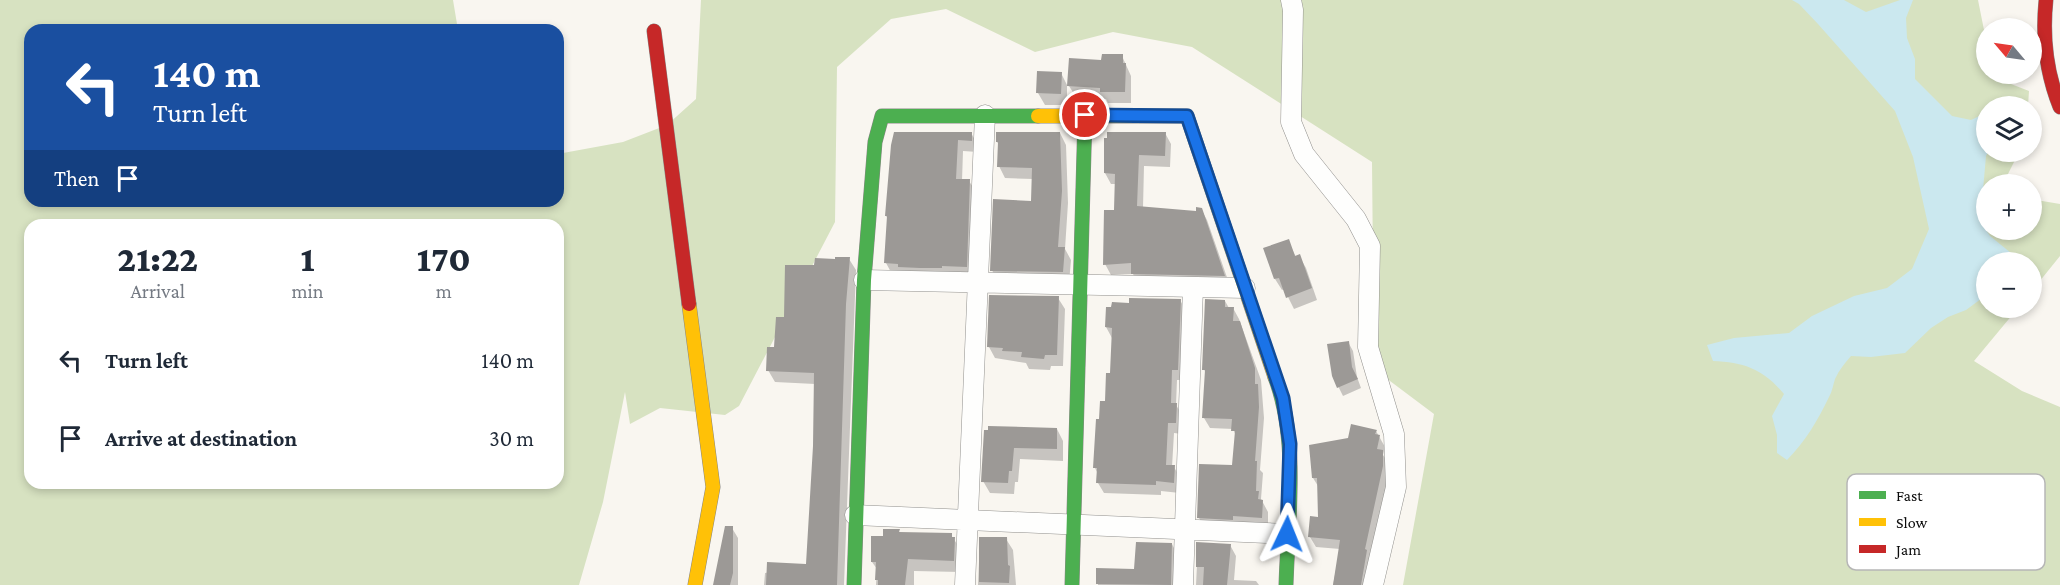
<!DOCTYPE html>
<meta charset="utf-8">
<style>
:root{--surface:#fff;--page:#f2f2f3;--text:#1f2937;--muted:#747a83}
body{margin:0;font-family:"Crimson Pro",serif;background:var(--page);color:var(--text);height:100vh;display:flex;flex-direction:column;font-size:22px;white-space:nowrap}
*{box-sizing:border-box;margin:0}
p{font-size:20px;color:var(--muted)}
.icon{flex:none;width:33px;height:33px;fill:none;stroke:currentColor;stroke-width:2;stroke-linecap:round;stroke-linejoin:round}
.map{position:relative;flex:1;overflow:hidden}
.sheet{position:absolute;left:24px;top:219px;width:540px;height:270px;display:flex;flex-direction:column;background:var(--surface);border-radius:18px;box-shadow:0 3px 9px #0003}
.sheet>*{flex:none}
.banner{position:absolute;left:24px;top:24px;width:540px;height:183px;border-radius:18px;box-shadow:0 3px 9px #0003;background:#1a4fa0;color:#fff;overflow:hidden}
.needle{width:39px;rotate:299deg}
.fabs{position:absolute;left:1976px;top:18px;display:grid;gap:12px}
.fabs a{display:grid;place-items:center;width:66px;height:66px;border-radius:50%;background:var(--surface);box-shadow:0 3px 9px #0003;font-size:30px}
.pin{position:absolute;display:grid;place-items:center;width:51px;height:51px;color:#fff;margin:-26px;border:3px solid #fff;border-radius:50%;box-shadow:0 2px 6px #0007}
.me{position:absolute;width:66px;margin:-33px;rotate:2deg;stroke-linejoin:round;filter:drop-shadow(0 0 4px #0008)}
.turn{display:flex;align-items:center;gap:21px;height:126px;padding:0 30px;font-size:27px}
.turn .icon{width:78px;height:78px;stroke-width:2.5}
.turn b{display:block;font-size:42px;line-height:51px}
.then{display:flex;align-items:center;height:57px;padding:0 30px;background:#0003;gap:12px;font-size:22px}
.eta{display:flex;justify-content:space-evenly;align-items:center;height:102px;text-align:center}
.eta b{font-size:36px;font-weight:800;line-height:42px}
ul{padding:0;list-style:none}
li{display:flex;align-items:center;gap:18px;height:78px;padding:0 30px}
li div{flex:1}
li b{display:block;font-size:22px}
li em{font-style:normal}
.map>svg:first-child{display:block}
.forest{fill:#d7e2c1;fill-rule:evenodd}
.water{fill:#cbe8ef}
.shadow{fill:#0003}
.building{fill:#9c9996}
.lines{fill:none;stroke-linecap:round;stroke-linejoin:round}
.street-casing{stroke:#92918e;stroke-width:21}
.fast-casing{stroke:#898785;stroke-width:15}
.slow-casing{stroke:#898785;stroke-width:15}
.jam-casing{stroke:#898785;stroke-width:15}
.street{stroke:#fefefd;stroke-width:20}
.fast{stroke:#4caf50;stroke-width:14}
.slow{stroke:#ffc107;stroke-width:14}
.jam{stroke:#c62828;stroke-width:14}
.route-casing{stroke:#114b97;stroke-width:15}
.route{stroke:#1a73e8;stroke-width:10}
.key{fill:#fff;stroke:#b6b6b6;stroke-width:1.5}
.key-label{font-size:16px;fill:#0b0b0b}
</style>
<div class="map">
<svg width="2060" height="585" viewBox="0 0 2060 585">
<rect width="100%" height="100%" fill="#f9f6f0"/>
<path class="forest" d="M0 0H453L458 30H30V201H558V149L563 153 623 142 667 125 696 99 701 0H1978L1986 40V74H1993V77L2029 91 2028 106H1986V152H2019L2003 184H1986V230H2031V199L2060 204V256L2031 292V262H1986V308H2018L1974 361 2022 391 2060 407V585H1403L1434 414 1374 369 1372 162 1192 47 1113 32 1035 52 946 9 891 19 837 67 835 222 739 406 725 415 660 408 630 424 625 392 603 502 579 585H0ZM30 225H558V483H30Z"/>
<path class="water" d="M1792 0H1844L1866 12 1900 0H1913L1906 18 1907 38 1915 59V79L1952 116 1971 120 1986 113V152H1988L1986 156 1981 213 1986 230 1990 236 2016 257 2013 262H1986L1985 296 1966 310 1948 317 1931 328 1905 353 1871 357 1851 356C1845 363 1839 370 1835 379 1833 385 1832 392 1829 397 1818 420 1805 442 1787 460L1777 453V435L1772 416 1784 394C1764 370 1745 362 1713 361L1707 345 1734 338 1789 333 1812 316 1854 296 1887 288 1912 269 1929 229 1913 157 1895 111 1818 24 1799 4Z"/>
<path class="shadow" d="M1122 56 1131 76V103H1108L1106 99 1076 97 1069 86 1102 61Z
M1061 73 1067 85V105H1045L1038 93Z
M971 133 978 145V152L963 151 962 181H969L976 192 972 278 892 274 886 263 889 220 886 216 892 145Z
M1060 133 1066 145 1068 203 1065 249 1071 260 1069 283 998 282 992 270 1032 203 1033 179 1005 178 999 166 1000 146 997 142Z
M1165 133 1171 144 1170 167 1144 166 1143 208 1197 212 1201 209 1207 220 1230 286 1138 284 1133 274 1111 275 1105 264 1115 212 1116 184H1111L1105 173Z
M1288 241 1296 257 1299 256 1306 268 1317 300 1294 309 1284 289 1282 290 1275 279Z
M849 259 856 270 844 585H764L765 573 807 566 814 446 815 384 775 382 768 370 786 319 816 266Z
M1058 298 1065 309 1063 366H1051L1050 370 1029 369 1026 363 995 358 989 347Z
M1180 300 1186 311 1184 380H1177L1176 405 1182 415V434L1174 433 1172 467H1174L1180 478V493L1161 491V495L1104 493 1098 483V474L1095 468 1101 421 1112 375V338L1106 327 1130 305Z
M1225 301 1229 308H1233L1239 319 1261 380 1264 418 1260 470 1263 473 1261 499 1268 512V528H1205L1199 518 1233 467 1236 436 1233 429 1210 428 1204 418 1206 374 1204 369Z
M1348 342 1353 351 1357 377 1361 388 1343 396 1333 376Z
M1057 429 1063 441V461L1020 459 1018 482H1015L1014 494 990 493 983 481 985 432Z
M1376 431 1385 447 1383 455 1388 462V477L1370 558 1368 585H1333L1340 549 1316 547 1310 537 1319 519 1318 486 1313 478 1349 440Z
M732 528 738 538V585H715Z
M899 531 900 534 951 535 961 550 960 572 914 571V585H876L877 569 872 562 884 538Z
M980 538 1006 539 1013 550 1016 585H978Z
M1172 544 1178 556 1177 585H1098V569L1135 571Z
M1198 544 1230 545 1236 556 1234 580 1256 581 1259 585H1196Z"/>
<path class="building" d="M1102 54H1123V63H1126L1125 92H1100V88L1067 86 1069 58 1101 60Z
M1037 71 1062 72 1061 94 1036 93Z
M894 132H972V141L958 140 956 179H970L967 267 942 266V268H920L898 267V264L884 263 887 216H885L891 145Z
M996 132H1060L1062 191 1058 247H1065L1063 272 990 271 993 199 1031 201 1032 168 997 167 998 142H996Z
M1107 132H1166L1165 156 1139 155 1137 206 1196 211V207L1202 208 1225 276 1131 274V263L1103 265 1104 210H1114L1115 174 1104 173V138H1107Z
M1289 239 1295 256 1300 254 1312 288 1286 298 1279 278 1274 279 1263 248Z
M835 257H850L846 304 837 585H766L767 562 806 564 813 446 814 373 766 371 767 347H774L776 317H784L785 265H814L815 258 835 259Z
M989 295 1059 296 1057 355H1045L1044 359 1021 357 1022 352 1002 351 1003 348 987 347Z
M1129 298 1181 299 1178 370H1172L1171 403H1177L1176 423H1168L1166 465H1175L1174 483 1156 481V485L1096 483 1097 468H1093L1096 419H1099L1100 401H1105L1106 373H1110L1112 328 1105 327 1106 307H1111L1112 302 1129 303Z
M1205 299 1225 300V307H1234L1233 321H1240L1255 368V384H1258L1259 407 1255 461H1257L1256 491H1259L1258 499 1263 500 1262 518 1233 516V520L1197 518 1199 464 1232 465 1235 431H1231L1232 419 1202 418 1205 370H1202Z
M1349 341 1352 367 1358 379 1337 388 1332 376 1327 344Z
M1351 424 1377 430 1375 434 1380 435 1377 449 1383 450V466L1365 549 1367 550 1361 585H1333L1340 540 1308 537 1310 516 1318 517 1317 478H1312L1309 445 1348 438Z
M988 426 1057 428V449L1014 448 1012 471H1009L1008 483 981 482 984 430H988Z
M725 526H733V573L730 585H713Z
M883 529H900L899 532 952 533V537H955L954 561 908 559 905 585H878V580H875L876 562H871V536H883Z
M979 537H1007L1008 565 1010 566 1009 583 979 582Z
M1136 542 1172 543 1171 585 1096 584V568L1134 569Z
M1196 542 1231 544 1227 585H1203L1204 567H1196Z"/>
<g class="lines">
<defs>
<path id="street" d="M1291 0 1293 10 1291 122 1304 154 1356 219 1370 246 1368 347 1394 434 1396 487 1373 585
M864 280 1245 288
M855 515 1287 534
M965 585 985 115
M1183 585 1193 287"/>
<path id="fast" d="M1275 377C1299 440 1288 518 1286 585
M854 585 864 280 875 142 882 116H1038
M1072 585 1085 115"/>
<path id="slow" d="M1038 116H1187L1275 377
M689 304 713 487 695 585"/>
<path id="jam" d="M2046 0C2042 38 2046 72 2060 107
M654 31 689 304"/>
</defs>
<use href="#street" class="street-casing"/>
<use href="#fast" class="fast-casing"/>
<use href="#slow" class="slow-casing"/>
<use href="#jam" class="jam-casing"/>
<use href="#street" class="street"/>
<use href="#fast" class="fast"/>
<use href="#slow" class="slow"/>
<use href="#jam" class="jam"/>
</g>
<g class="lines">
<defs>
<path id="route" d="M1085 115 1187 116 1283 398 1290 444 1287 534"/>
</defs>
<use href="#route" class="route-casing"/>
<use href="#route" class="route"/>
</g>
<rect x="1847" y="474" width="198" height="96" rx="9" class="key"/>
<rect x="1859" y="491" width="27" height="8" fill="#4caf50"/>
<rect x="1859" y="518" width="27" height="8" fill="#ffc107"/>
<rect x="1859" y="545" width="27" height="8" fill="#c62828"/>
<g class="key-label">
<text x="1896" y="501">Fast</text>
<text x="1896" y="528">Slow</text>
<text x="1896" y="555">Jam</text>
</g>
</svg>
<div class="fabs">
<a><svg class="needle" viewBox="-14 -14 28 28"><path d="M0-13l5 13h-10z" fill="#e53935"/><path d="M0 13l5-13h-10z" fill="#747a83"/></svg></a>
<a><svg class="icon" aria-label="layers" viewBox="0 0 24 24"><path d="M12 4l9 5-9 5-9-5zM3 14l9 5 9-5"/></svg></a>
<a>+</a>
<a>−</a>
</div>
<div class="pin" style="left:1085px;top:115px;background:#d93025"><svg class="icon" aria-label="arrive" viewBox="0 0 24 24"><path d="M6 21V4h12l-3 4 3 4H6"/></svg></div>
<svg class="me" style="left:1287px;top:534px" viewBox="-20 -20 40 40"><path d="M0-17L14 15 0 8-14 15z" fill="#1a73e8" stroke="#fff" stroke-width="4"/></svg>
<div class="banner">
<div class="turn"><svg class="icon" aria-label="left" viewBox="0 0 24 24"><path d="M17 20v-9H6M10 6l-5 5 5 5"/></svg><div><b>140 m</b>Turn left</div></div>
<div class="then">Then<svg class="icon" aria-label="arrive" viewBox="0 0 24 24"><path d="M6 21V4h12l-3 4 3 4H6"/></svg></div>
</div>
<section class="sheet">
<div class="eta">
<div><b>21:22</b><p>Arrival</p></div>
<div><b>1</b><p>min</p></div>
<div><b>170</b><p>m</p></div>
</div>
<ul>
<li><svg class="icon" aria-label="left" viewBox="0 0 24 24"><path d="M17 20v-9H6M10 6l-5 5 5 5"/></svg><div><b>Turn left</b></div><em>140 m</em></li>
<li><svg class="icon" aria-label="arrive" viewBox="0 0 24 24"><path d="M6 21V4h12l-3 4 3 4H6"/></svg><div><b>Arrive at destination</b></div><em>30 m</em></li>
</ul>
</section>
</div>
